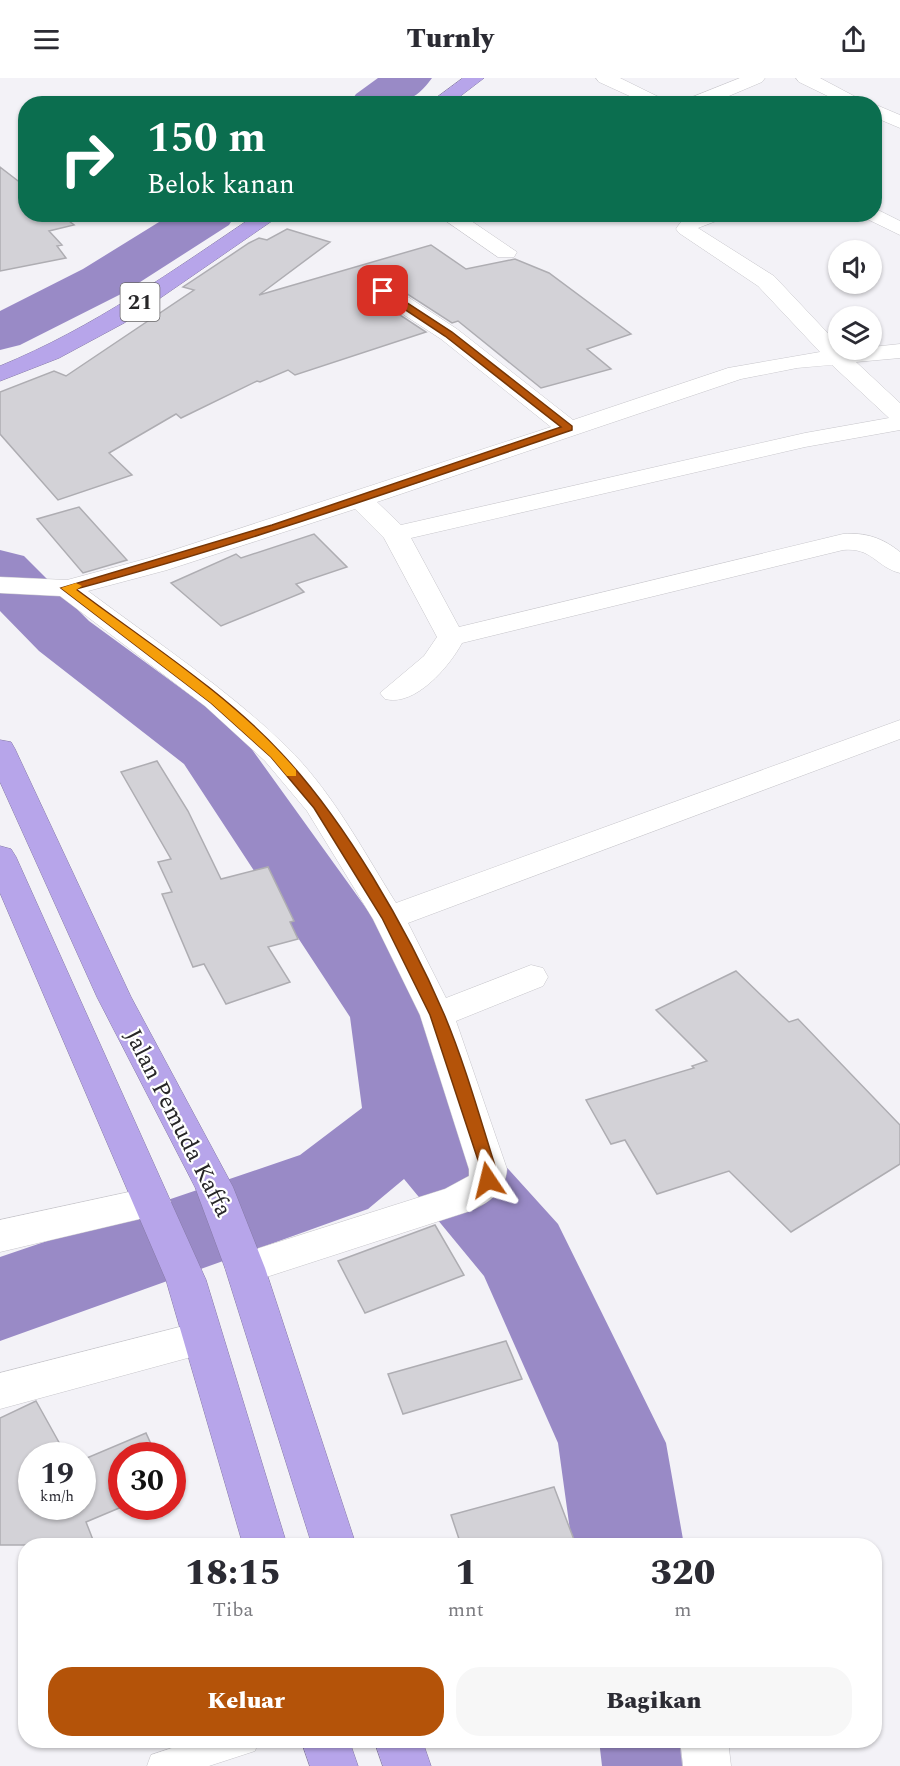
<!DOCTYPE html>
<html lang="id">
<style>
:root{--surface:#fff;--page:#f7f7f7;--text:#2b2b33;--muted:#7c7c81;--accent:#b45309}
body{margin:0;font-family:Spectral,serif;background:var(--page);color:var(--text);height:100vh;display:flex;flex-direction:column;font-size:22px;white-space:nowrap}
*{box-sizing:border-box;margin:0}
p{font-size:20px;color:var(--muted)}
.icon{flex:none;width:33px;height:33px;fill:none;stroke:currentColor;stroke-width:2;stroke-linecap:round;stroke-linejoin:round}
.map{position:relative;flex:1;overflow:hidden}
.side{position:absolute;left:18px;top:1460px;width:864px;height:210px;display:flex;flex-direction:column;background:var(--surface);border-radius:24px;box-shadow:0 2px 4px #0004}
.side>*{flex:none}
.top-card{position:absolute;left:18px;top:18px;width:864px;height:126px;border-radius:24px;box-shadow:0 2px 4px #0004;background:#0b6e4f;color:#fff;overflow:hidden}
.tools{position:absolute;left:828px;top:162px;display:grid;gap:12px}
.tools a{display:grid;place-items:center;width:54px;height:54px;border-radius:50%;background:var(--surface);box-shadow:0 2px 4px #0004;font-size:30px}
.speed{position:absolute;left:18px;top:1364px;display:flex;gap:12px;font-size:30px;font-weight:700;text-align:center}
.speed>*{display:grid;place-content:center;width:78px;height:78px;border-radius:50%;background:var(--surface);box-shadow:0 2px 4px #0004;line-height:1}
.speed small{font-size:15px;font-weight:400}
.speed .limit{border:9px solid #d22;background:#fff;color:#111}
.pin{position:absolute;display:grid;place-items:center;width:51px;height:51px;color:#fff;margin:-26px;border-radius:12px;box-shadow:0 3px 9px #0006}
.me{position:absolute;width:66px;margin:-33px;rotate:350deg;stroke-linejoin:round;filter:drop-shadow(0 0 4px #0008)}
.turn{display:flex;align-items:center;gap:21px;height:126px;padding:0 30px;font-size:27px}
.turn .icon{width:78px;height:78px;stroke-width:2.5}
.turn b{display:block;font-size:42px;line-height:51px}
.eta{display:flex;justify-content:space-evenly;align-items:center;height:102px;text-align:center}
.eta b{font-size:36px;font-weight:800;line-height:42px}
.cta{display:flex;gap:12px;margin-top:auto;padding:12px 30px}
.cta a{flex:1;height:69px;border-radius:24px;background:var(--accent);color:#fff;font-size:24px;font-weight:800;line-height:69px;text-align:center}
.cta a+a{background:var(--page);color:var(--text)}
header{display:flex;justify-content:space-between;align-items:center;height:78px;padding:0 30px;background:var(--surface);font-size:27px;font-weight:800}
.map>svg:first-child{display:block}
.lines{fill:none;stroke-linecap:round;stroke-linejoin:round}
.river{fill:#998ac6;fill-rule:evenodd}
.building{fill:#d3d2d7;stroke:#aeadb2;stroke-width:1.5}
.lane-casing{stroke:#c7c6cb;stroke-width:1}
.street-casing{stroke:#c7c6cb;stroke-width:1}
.highway-casing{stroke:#8579a6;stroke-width:1}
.lane{fill:#fff;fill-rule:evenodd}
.street{fill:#fff;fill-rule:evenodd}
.highway{fill:#b7a5ea;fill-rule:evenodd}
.route{fill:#b45309;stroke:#753606;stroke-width:1.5}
.slow{fill:#f59e0b}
.labels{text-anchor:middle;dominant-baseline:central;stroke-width:4.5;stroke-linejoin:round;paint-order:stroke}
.shield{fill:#fff;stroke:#686768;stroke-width:1.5}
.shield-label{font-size:22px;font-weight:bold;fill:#272628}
.street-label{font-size:24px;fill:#272628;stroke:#fff}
</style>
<header><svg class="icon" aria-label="menu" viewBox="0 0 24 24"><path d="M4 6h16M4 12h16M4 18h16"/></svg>Turnly<svg class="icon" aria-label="share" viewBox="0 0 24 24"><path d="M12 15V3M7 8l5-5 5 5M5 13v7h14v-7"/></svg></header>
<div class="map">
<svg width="900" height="1688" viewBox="0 0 900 1688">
<rect width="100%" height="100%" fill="#f3f2f7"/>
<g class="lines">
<path class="river" d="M378 0H432C409 33 385 26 349 26L356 16Z
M172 136H236L229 147 123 215 20 267 0 272V233L83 191Z
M0 472 24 478 89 543 238 652 425 912 438 935 454 1031 558 1146 666 1365 684 1467H572L558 1365 484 1198 404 1101 368 1131 0 1263V1179L300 1077 362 1030 350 939 184 686 39 573 0 533Z
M599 1662H719L724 1688H602Z"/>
</g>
<path class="building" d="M0 89 26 109V136H60L74 147 49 153 62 167 57 168 66 180 0 193Z
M287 151 330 164 259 217 431 167 466 191 515 181 549 195 631 256 587 271 611 291 541 310 458 243 452 245 392 206H375L370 212 374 220 426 254 295 297 288 292 260 304 257 303 181 340 176 336 109 375 132 397 58 422 0 356V314L54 293 66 298 194 212 183 209 249 165 259 160 267 162Z
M79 429 127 482 83 495 37 441Z
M314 456 347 489 296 506 304 514 221 548 171 505 236 476 241 480Z
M157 683 188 733 221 801 268 789 294 843 290 844 298 861 268 869 290 904 226 926 204 886 193 889 162 816 172 814 158 784 171 781 121 694Z
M736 893 789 944 798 941 900 1047V1086L791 1154 729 1093 657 1116 625 1062 611 1066 586 1022 694 990 692 988 707 983 656 932Z
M435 1147 464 1197 365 1235 338 1183Z
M506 1263 522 1301 403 1336 388 1296Z
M36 1323 66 1377H32V1428H82V1382L146 1355 156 1377H122V1428H124L86 1444 95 1467H0V1340Z
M554 1409 576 1467H461L451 1437Z"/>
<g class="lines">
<defs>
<path id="lane" d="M196 1662H259L255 1673 209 1688H147L151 1677Z"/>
<path id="street" d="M596 0H620L673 26H647L599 4Z
M740 0H765L762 4 710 26H683L685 22Z
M796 0H820L869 26H844L799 4Z
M874 26 900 37V50L874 39Z
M874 130 900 143V157L865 140 862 136H874Z
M436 136H461L517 174 514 179H498Z
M694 136H727L724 140 698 150 774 198 838 266V272H872V269L900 266V280L856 284 900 325V352L805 369 411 460 459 549 843 456C865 454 883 460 900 474V495C876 489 872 469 843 472L462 565C449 589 415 629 385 621L380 615 424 578 437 559 384 460 355 431 167 492 88 513C155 563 226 610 286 668 332 713 362 771 396 825L900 642V661L408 845 446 920 531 887 543 890 548 899 543 908 456 943 507 1091C505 1114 490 1124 470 1133L245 1206 231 1201 225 1190 231 1179 445 1111 469 1098V1091L420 937 373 841 307 733 265 683 205 628 60 518 0 515V499L67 502 149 480 551 349 441 261 375 218 372 213 375 208H391L457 251 573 342 728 290 820 274 758 208 679 155 676 151C681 143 685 139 694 136ZM832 287 889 340 805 355 401 447 377 424 741 301 797 290Z
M152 1109 165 1113 171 1124 165 1135 0 1174V1142Z
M203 1243 217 1248 223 1260 217 1272 0 1331V1295Z
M680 1662H728L731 1688H683Z"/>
<path id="highway" d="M463 0H484L450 26H428Z
M257 136H282L124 245 59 280 0 303V288C93 250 174 192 257 136Z
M0 662 11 664 15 671 131 919 233 1109 265 1190 356 1467H312L225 1190 195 1109 97 919 0 704Z
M0 768 11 771 16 779 206 1202 287 1467H243L166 1202 0 815Z
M301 1662H349L358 1688H310Z
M374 1662H422L431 1688H383Z"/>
</defs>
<use href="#lane" class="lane-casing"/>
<use href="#street" class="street-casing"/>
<use href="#highway" class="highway-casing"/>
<use href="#lane" class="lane"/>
<use href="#street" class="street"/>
<use href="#highway" class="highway"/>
</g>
<path class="route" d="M380 211H386L452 254 572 348V352C407 408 244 466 76 511 142 561 225 614 281 675 345 743 407 850 444 936 465 986 480 1040 496 1091V1102L488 1108 480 1102 481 1091 476 1076 430 937 382 840 314 730 271 679 211 625 61 510 272 447 561 349 445 258 380 215Z"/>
<path class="slow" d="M76 505 82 508 76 512C151 568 235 621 296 692V698H287L271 679 211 625 61 510Z"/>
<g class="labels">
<rect class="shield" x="120.5" y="205" width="39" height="38" rx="4.5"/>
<g class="shield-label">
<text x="140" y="224">21</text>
</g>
<g class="street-label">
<text transform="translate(178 1045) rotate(63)">Jalan Pemuda Kaffa</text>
</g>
</g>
</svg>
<div class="tools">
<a><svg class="icon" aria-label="sound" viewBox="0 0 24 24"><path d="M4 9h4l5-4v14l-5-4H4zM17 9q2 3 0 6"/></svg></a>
<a><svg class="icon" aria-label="layers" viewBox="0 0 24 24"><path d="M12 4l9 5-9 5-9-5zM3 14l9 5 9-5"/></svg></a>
</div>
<div class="speed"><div>19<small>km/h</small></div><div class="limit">30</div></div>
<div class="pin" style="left:383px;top:213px;background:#d93025"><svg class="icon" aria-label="arrive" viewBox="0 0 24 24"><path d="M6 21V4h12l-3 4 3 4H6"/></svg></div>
<svg class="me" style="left:488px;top:1102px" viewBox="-20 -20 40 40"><path d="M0-17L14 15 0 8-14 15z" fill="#b45309" stroke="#fff" stroke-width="4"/></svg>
<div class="top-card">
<div class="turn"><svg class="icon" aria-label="right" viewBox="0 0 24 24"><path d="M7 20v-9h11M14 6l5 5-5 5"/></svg><div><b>150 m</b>Belok kanan</div></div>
</div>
<section class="side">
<div class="eta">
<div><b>18:15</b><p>Tiba</p></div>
<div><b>1</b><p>mnt</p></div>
<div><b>320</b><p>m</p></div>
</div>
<div class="cta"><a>Keluar</a><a>Bagikan</a></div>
</section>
</div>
